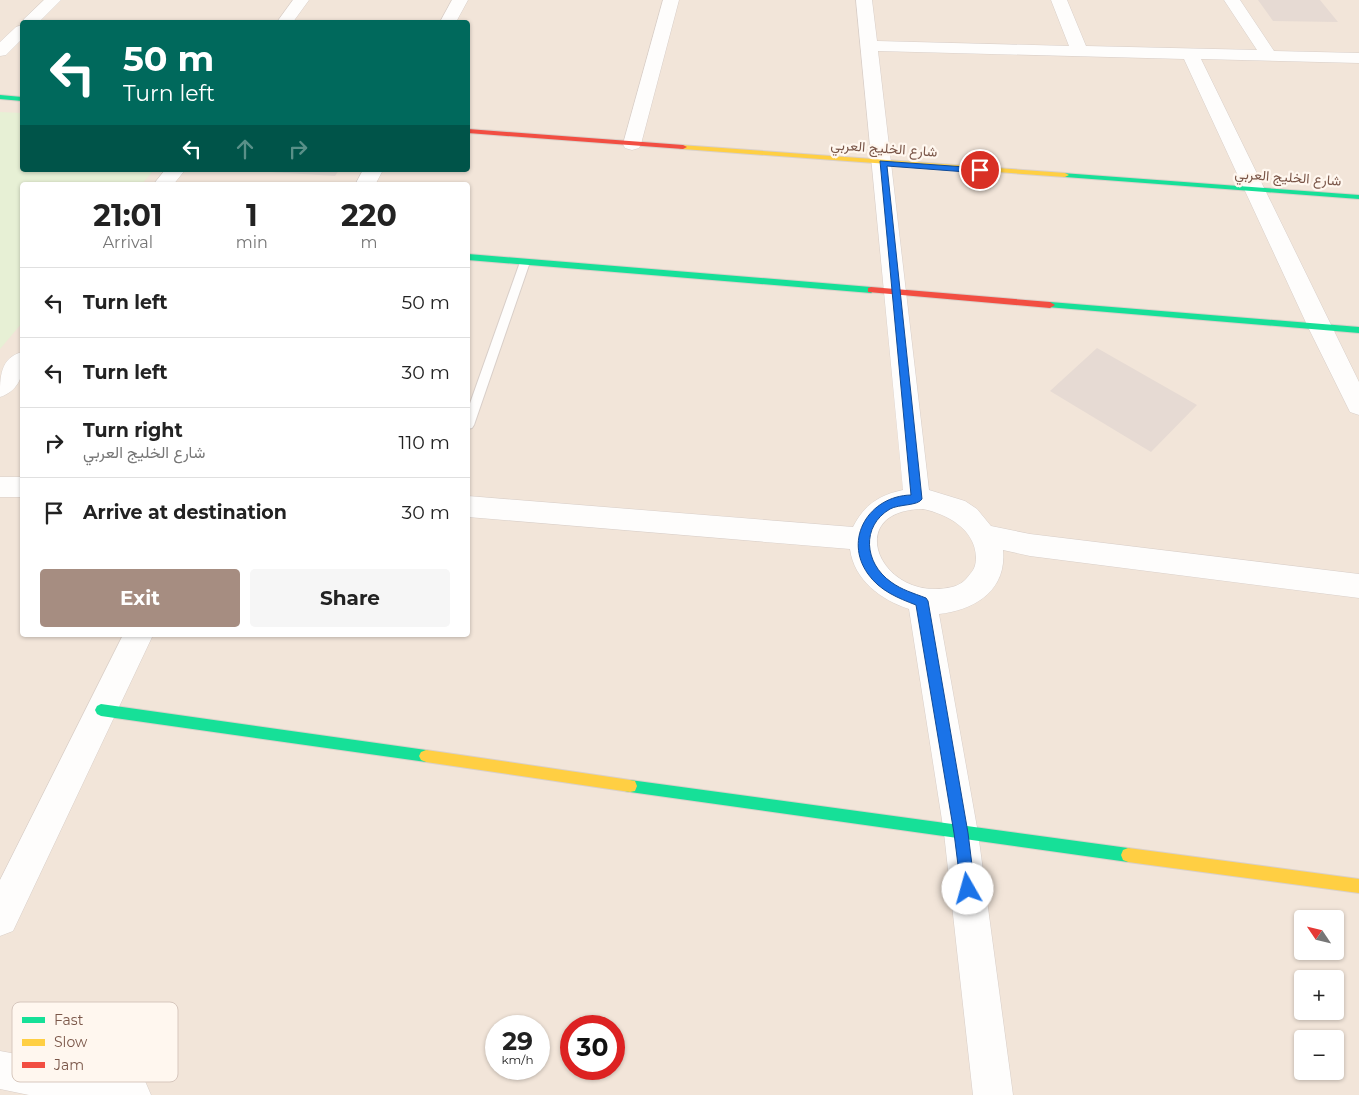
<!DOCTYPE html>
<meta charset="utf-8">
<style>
:root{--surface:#fff;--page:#f6f6f6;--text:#222;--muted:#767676;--line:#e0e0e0;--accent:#a68d81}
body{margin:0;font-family:Montserrat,Vazirmatn,sans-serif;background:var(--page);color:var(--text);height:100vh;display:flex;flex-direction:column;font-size:19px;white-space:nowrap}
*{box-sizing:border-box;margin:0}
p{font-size:16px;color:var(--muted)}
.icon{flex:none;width:28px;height:28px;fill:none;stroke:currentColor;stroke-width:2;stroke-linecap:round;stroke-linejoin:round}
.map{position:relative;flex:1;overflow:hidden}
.panel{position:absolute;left:20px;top:182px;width:450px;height:455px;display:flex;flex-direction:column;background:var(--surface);border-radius:5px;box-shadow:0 1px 4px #0004}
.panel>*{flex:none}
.hud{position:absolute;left:20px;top:20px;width:450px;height:152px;border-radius:5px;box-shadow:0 1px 4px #0004;background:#00695c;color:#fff;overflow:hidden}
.needle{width:32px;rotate:305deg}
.controls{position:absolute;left:1294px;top:910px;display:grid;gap:10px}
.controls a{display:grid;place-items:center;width:50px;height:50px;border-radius:5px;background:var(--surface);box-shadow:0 1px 4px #0004;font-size:25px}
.speed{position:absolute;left:485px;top:1015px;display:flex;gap:10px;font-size:25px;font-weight:700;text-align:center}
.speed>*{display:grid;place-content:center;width:65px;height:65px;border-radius:50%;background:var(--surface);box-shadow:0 1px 4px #0004;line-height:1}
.speed small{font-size:12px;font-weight:400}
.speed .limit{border:8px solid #d22;background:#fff;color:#111}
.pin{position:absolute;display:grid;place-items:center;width:42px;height:42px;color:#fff;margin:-21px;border:2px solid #fff;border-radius:50%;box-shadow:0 1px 5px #0007}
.me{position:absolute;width:55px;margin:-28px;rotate:353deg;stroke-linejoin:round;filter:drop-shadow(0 0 4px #0008)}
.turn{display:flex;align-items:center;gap:18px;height:105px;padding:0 20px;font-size:22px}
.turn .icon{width:65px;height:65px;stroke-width:2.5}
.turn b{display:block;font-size:35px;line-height:42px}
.lanes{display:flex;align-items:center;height:48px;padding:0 20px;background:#0003;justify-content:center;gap:25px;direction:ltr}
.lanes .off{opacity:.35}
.eta{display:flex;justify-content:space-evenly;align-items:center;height:85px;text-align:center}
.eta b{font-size:30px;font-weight:700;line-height:35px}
.action{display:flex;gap:10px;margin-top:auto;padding:10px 20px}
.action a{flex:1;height:58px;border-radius:5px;background:var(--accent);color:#fff;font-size:20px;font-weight:700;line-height:58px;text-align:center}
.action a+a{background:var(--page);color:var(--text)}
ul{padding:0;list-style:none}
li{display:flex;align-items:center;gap:15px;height:70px;padding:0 20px;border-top:1px solid var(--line)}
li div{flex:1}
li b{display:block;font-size:19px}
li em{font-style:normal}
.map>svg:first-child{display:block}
.residential{fill:#f2e5d9;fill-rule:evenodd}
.green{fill:#e7f0d5}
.building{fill:#e6dad3}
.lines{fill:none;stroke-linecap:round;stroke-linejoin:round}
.lane-casing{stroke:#d8cec8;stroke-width:2}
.street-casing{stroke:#d8cec8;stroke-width:1}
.fast-casing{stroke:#dad0c9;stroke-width:2}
.slow-casing{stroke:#dad0c9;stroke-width:2}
.jam-casing{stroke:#dad0c9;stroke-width:2}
.lane{fill:#fefdfc;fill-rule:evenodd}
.street{fill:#fefdfc;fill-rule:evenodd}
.fast{fill:#16e098;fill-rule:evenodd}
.slow{fill:#ffcf43;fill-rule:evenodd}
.jam{fill:#f24e42;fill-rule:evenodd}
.route{fill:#1a73e8;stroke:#114b97}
.labels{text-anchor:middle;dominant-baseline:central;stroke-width:4.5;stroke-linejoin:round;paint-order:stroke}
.far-street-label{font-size:14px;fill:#7a5648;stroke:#fff7ef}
.key{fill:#fff7ef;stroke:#d7c7bd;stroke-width:1}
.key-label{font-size:14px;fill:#7a5648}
</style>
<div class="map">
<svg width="1359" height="1095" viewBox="0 0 1359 1095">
<rect width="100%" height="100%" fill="#f9f3ec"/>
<path class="residential" d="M0 0H1359V1095H0ZM22 22H468V170H22ZM22 185H468V635H22ZM1302 919H1335V951H1302ZM1302 979H1335V1011H1302ZM496 1026H539V1069H496ZM571 1026H614V1069H571ZM1302 1039H1335V1071H1302Z"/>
<path class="green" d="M0 112 22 113V170H154L141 185H22V323L0 349Z"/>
<path class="building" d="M1258 0H1320L1338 22 1273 21Z
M272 170H339L335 176 271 172Z
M1097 348 1197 405 1151 452 1050 391Z"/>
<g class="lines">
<defs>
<path id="lane" d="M525 259 530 262 474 425 472 428 468 429V409L520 262Z"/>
<path id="street" d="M44 0H61L39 22 22 23 24 19Z
M293 0H309L293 22H277Z
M452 0H468L456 22H440Z
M663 0H679L641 144 639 148 632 150 625 148 623 144Z
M856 0H872L877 41 1069 46 1051 0H1067L1086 46 1257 50 1224 0H1240L1274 51 1359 53V63L1201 59 1359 382V415L1350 412 1308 327 1184 59 878 51 929 490 965 501 977 509 991 526 1030 534 1359 574V598L1030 556 1003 550C1007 591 974 610 939 614L978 833 1013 1095H973L944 833 909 609C881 600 854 580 850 549L468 517V496L853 527C864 505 879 495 903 490ZM923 509C947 514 975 529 976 557 976 563 975 569 970 574 965 581 960 585 952 587 881 604 840 510 923 509Z
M22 25V39L6 55 0 56V42L16 27Z
M165 170H185L173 185H153Z
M363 170H383L375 185H355Z
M22 352C25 371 21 390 0 397 0 377 0 358 22 352Z
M0 477H22V497H0Z
M123 635H153L13 931 0 936V880Z
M0 1051 131 1075 145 1081 151 1095H29L0 1089Z"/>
<path id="fast" d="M0 95 22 97V101L0 99Z
M1062 173 1359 195V199L1065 177 1061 175Z
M468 254 871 287 875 290 871 293 468 260Z
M1050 302 1359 327V333L1047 307V303Z
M101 704 426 750 431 752 433 756 431 760 426 762 101 716 97 714 95 710 97 706Z
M630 780 1128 848 1133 850 1135 855 1133 860 1128 862 630 792 625 791 623 786 625 781Z"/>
<path id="slow" d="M680 145 1065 173 1069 175 1065 177 683 149H680Z
M426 750 630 780 635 781 637 786 635 791 630 792 426 762 421 760 419 756 421 752Z
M1128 848 1359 879V893L1128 862 1123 860 1121 855 1123 850Z"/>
<path id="jam" d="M468 129 683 145 687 147 683 149 468 133Z
M871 287 1050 302 1055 305 1050 308 868 292V288Z"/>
</defs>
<use href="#lane" class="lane-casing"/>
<use href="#street" class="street-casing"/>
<use href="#fast" class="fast-casing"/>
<use href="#slow" class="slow-casing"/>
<use href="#jam" class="jam-casing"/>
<use href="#lane" class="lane"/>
<use href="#street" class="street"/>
<use href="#fast" class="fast"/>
<use href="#slow" class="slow"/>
<use href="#jam" class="jam"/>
</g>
<path class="route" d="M880 161 980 168 984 170 980 173 887 166 922 499C918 506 899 504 890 509 861 526 864 563 891 582 902 590 913 593 926 598L928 601 968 833 975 889 973 894 968 896 963 894 961 889 954 833 916 605C898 598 880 591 868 574 843 539 869 496 911 495Z"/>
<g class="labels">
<g class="far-street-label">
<text transform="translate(884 148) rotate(4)">شارع الخليج العربي</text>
<text transform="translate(1288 177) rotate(4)">شارع الخليج العربي</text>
</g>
</g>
<rect x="12" y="1002" width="166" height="80" rx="8" class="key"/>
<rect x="22" y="1017" width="23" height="6" fill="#16e098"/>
<rect x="22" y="1039" width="23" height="7" fill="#ffcf43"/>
<rect x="22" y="1062" width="23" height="6" fill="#f24e42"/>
<g class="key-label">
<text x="54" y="1025">Fast</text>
<text x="54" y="1047">Slow</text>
<text x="54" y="1070">Jam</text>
</g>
</svg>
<div class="controls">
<a><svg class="needle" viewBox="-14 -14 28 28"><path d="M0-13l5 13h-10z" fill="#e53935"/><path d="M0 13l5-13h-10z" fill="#767676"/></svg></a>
<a>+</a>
<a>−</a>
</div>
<div class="speed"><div>29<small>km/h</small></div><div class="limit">30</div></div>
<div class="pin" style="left:980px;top:170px;background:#d93025"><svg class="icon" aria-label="arrive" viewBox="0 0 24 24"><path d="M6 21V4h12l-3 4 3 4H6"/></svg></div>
<svg class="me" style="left:968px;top:889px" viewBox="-20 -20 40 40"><circle r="19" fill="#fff"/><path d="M0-13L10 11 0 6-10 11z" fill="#1a73e8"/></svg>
<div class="hud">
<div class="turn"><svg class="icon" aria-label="left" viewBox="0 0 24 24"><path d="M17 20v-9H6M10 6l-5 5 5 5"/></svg><div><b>50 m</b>Turn left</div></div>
<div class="lanes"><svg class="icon" aria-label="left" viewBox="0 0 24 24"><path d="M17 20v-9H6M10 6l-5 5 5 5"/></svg><svg class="icon off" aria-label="ahead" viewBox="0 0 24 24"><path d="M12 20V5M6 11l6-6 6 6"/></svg><svg class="icon off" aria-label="right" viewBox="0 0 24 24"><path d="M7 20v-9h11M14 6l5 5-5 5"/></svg></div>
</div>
<section class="panel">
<div class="eta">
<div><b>21:01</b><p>Arrival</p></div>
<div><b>1</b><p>min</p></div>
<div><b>220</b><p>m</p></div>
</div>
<ul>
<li><svg class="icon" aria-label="left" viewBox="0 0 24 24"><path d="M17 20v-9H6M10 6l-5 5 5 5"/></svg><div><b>Turn left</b></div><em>50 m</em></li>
<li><svg class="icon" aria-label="left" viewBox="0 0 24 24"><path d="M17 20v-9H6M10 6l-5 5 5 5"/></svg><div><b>Turn left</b></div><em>30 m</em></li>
<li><svg class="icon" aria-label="right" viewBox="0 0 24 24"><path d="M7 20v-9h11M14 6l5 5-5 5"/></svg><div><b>Turn right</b><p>شارع الخليج العربي</p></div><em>110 m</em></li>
<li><svg class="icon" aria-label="arrive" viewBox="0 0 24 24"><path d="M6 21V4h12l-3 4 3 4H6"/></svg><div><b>Arrive at destination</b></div><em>30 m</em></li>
</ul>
<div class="action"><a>Exit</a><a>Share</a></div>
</section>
</div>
